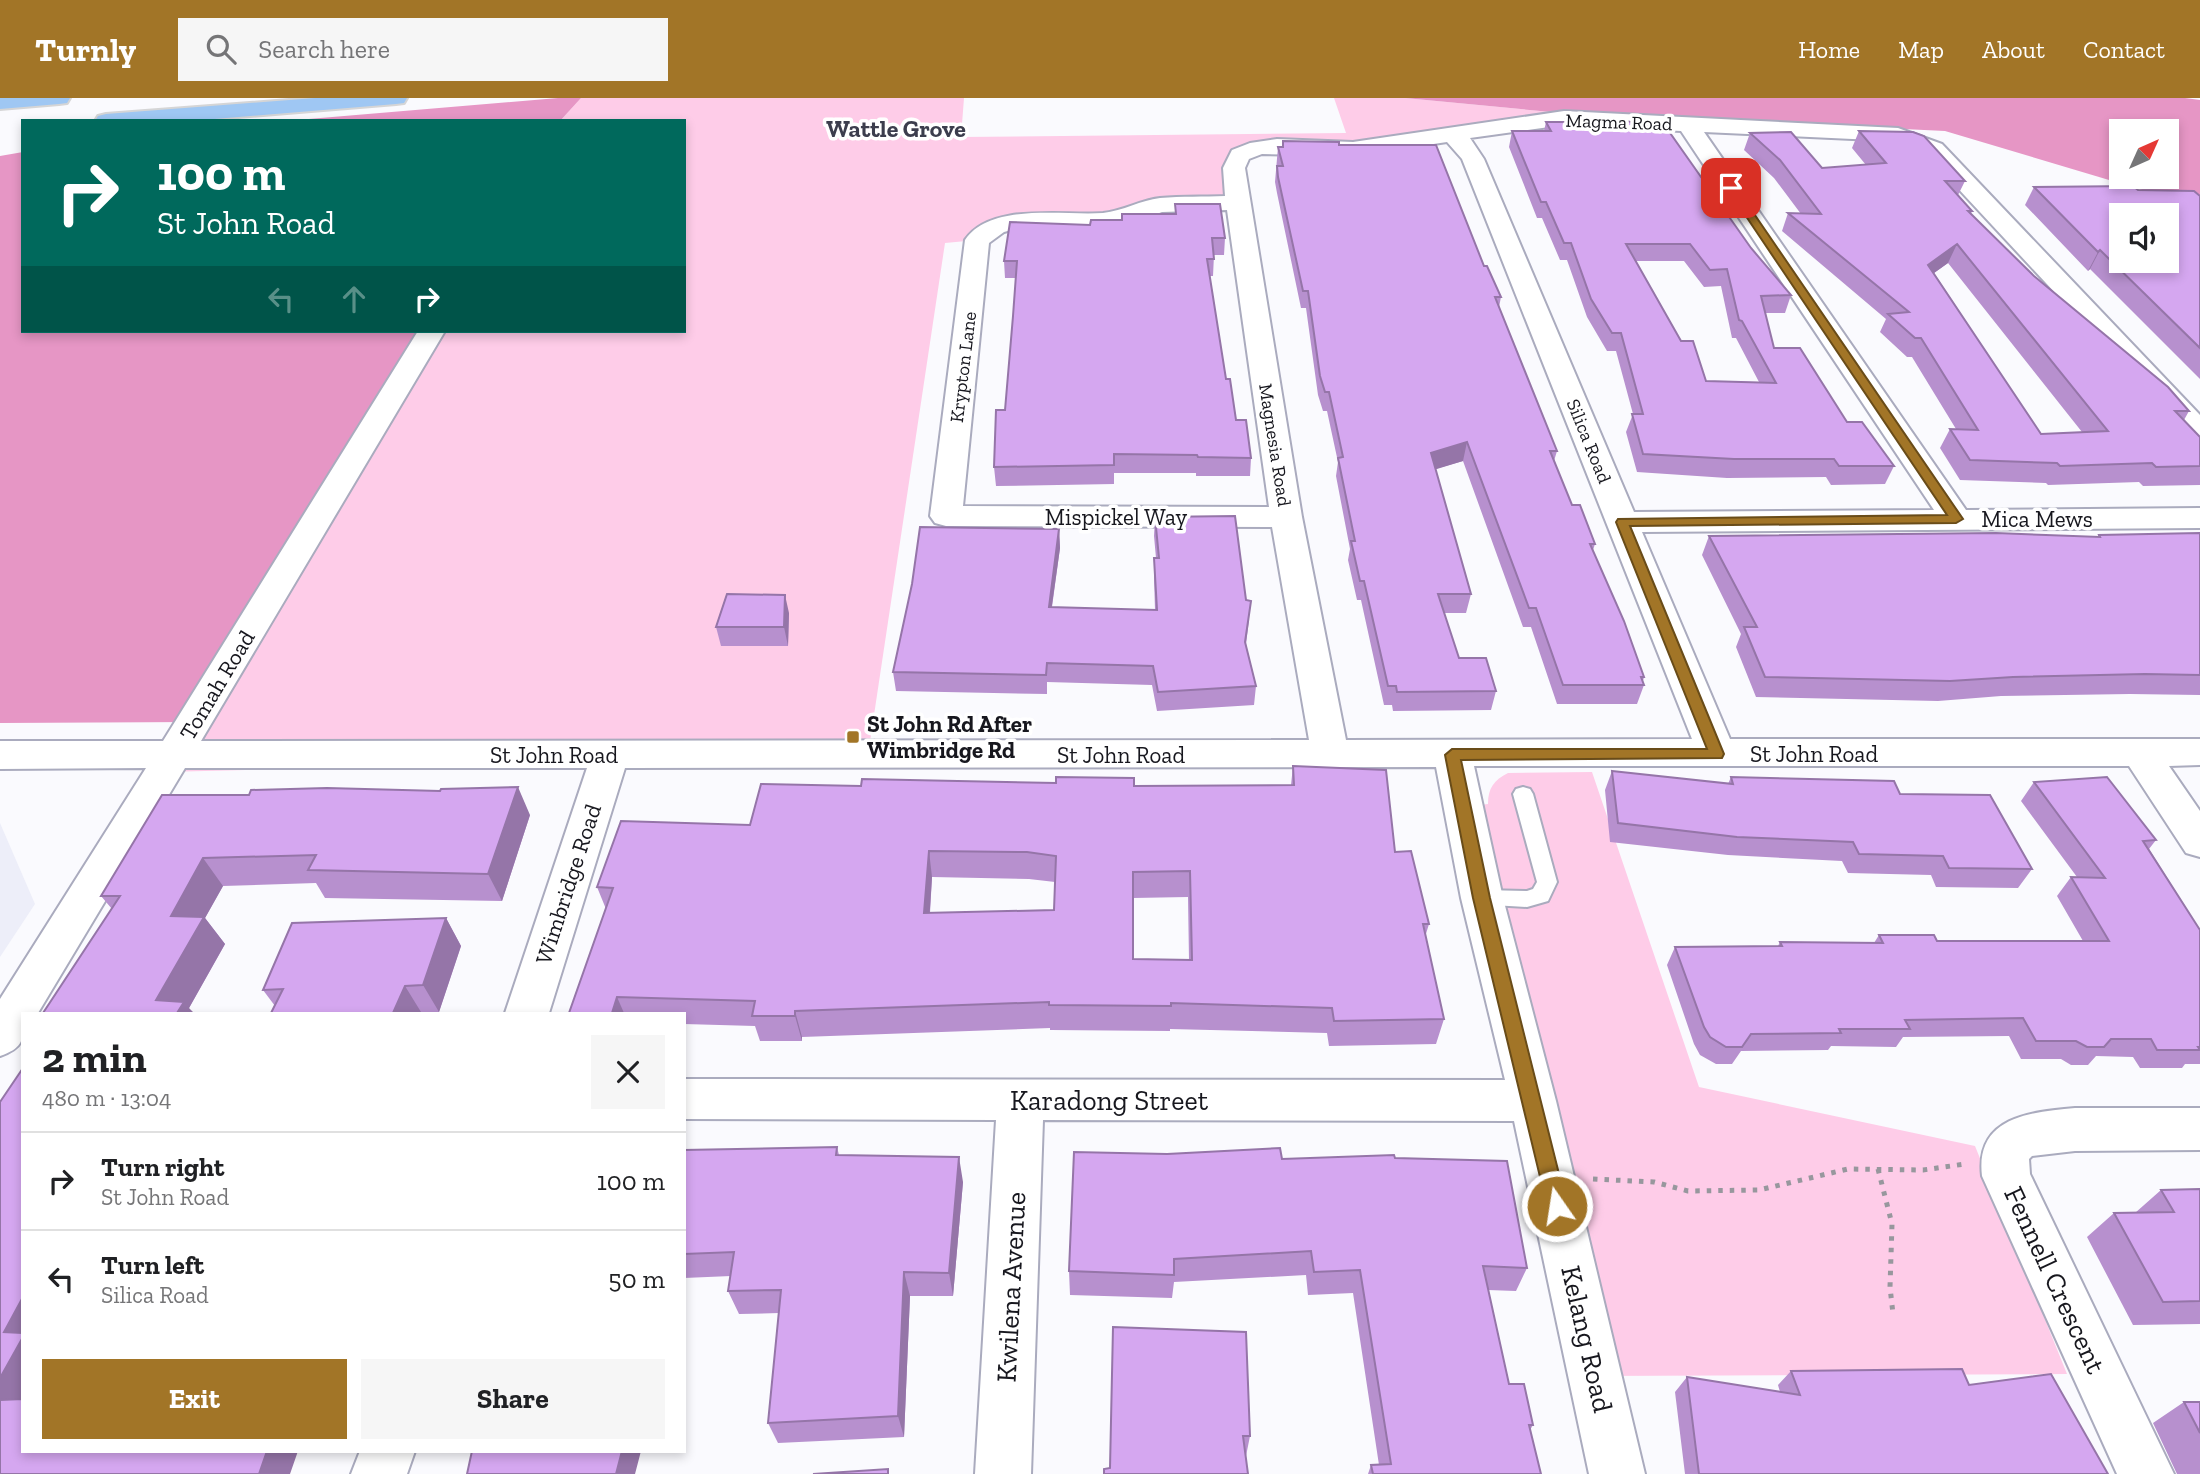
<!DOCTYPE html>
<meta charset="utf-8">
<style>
:root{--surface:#fff;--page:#f6f6f6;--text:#202124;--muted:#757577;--line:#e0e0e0;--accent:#a27527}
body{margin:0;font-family:"Zilla Slab",serif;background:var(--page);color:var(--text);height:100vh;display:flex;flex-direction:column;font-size:26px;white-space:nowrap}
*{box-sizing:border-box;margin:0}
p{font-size:23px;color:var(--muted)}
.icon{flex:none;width:38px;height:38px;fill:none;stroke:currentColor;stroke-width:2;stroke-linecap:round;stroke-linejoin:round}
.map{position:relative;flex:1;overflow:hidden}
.details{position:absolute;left:21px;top:914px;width:665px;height:441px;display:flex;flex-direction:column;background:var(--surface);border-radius:0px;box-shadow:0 4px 10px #0003}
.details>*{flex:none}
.top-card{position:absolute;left:21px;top:21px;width:665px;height:214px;border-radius:0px;box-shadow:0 4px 10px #0003;background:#00695c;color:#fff;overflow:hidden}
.needle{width:46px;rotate:45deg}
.buttons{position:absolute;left:2109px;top:21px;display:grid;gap:14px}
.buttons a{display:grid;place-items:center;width:70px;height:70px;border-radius:0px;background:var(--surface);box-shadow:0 4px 10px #0003;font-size:35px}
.pin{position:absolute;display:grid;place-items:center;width:60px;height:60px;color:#fff;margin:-30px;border-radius:14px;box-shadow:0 4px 10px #0006}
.me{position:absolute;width:77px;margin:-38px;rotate:347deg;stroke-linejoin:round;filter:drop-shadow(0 0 5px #0008)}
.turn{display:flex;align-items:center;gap:24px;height:147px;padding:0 21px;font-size:32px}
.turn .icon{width:91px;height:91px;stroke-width:2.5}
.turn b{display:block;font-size:49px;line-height:60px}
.lanes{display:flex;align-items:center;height:66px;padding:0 21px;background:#0003;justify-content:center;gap:35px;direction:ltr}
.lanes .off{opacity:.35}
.round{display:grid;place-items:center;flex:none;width:74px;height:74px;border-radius:0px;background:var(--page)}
.headline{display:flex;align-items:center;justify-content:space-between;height:119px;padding:0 21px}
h1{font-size:42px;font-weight:700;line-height:52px}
.button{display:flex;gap:14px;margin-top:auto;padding:14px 21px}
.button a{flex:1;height:80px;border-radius:0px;background:var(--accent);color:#fff;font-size:28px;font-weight:700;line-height:80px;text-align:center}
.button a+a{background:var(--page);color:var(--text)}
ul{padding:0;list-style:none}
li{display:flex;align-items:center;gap:21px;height:98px;padding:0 21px;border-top:2px solid var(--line)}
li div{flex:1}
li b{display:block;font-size:26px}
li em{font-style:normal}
header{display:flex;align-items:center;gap:42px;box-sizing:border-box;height:98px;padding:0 35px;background:var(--accent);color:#fff}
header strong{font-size:33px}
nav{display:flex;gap:38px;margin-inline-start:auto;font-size:24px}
.search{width:490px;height:63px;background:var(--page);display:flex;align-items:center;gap:18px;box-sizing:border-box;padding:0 24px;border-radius:0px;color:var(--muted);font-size:26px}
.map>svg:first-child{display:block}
.built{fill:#edeef9}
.green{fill:#fecce8}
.forest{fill:#e696c5;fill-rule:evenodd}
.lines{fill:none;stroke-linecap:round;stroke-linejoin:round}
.lane-casing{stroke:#aaabbe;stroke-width:4}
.street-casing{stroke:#aaabbe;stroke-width:4}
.highway-casing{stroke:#d5d5d6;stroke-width:4}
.path{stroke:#97979d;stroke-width:5;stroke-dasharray:4.5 7;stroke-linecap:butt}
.lane{fill:#fff;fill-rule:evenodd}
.street{fill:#fff;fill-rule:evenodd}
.highway{fill:#9fc7f3;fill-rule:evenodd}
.wall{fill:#b790ce;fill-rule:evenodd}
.shaded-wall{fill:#9575a8}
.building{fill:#d5a7f0;stroke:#9575a8;stroke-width:2;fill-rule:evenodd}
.route{fill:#a27527;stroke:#694c19;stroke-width:2}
.poi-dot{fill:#a27527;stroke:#fff;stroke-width:2.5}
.labels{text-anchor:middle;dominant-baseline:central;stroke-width:7;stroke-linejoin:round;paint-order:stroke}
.far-street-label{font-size:19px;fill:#17171e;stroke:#fff}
.street-label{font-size:23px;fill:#17171e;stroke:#fff}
.poi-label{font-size:23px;font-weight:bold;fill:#17171e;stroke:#fff;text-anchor:start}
.far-district-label{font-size:24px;font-weight:bold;fill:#3c3d4d;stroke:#fff}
.near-street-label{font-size:28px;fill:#17171e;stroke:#fff}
</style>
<header>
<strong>Turnly</strong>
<div class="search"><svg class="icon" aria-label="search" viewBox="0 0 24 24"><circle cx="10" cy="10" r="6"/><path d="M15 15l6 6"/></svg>Search here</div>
<nav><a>Home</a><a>Map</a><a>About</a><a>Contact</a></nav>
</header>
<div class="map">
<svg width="2200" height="1376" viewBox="0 0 2200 1376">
<rect width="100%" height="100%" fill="#fafafe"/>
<path class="built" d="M0 725 35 806 0 859Z"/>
<path class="green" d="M581 0H964L961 39 1346 35 1334 0H1405L1551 14 1351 44 1240 57 1238 105 1129 118 1014 124 977 142 945 145 868 657 164 674 431 233H684V23H560Z
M1592 674 1699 989 1975 1048 2067 1276 1595 1278 1463 709 1488 706C1488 690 1494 682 1508 675Z"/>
<path class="forest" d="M558 0H581L560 23H285Z
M1405 0H2185L2200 2V115L2166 99 1945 33 1551 14ZM2121 33H2166V79H2121Z
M23 54V233H431L194 624 0 625V58Z"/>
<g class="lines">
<defs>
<path id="lane" d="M1523 689 1530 691 1533 696 1557 784 1548 803 1527 809 1475 806 1472 800 1475 794 1482 792 1527 793 1533 791 1537 784 1513 696 1516 691Z"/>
<path id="street" d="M1564 13 1898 30 1942 46 2200 317V343L2190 340 1926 56 1895 43 1704 34 1966 412 2200 410V430L1642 434 1730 641H2200V667L2169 668 2200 713V759L2186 755 2129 668H1474L1503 800 1556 1003 1645 1376H1589L1514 1023 1043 1022 1031 1376H975L996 1022 684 1021V981L1505 982 1461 800 1436 669 625 670 549 915H505L587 670H185L38 915H23C23 940 26 949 0 958V901L146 670 0 671V643H163L418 233H445L201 643 1309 642 1272 429 946 428 935 425 930 418 965 142C991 104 1063 118 1103 115 1123 113 1141 102 1160 100 1182 98 1204 99 1225 98L1223 70 1232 52 1250 45 1277 41 1353 44ZM1564 27 1681 33 1934 412 1634 414 1484 61 1470 40ZM1447 44 1462 61 1692 641 1346 642 1302 419 1245 70 1249 61 1262 56 1353 58ZM1227 112 1269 409 963 408 989 145 1004 134 1015 131 1103 129 1138 123 1162 114Z
M2075 1010H2200V1052L2075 1053 2032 1058 2029 1061 2030 1076 2174 1376H2117L1982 1078C1975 1019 2030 1014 2075 1010Z
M360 1353H415L407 1376H351Z"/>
<path id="highway" d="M0 0H70L67 5 59 6 0 11Z
M315 0H407L404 5 396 6 191 23H95L98 18 106 16Z"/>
</defs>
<use href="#lane" class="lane-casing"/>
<use href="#street" class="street-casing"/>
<use href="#highway" class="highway-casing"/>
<path class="path" d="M1878 1071 1892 1126 1890 1189 1893 1216
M1593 1081 1654 1084 1688 1093 1759 1092 1848 1071 1923 1072 1965 1066"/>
<use href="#lane" class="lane"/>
<use href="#street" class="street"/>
<use href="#highway" class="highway"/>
</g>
<path class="wall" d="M1566 21 1751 150 1791 197 1785 215H1765L1774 250 1847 324 1894 368 1885 386 1831 387 1826 379 1727 380 1637 374 1626 334 1633 316 1616 253H1607L1587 219 1567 162H1560L1542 120H1537L1509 49 1512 33H1544L1546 24H1565ZM1636 163H1684L1704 189 1721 188 1732 240H1736L1759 284 1706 283 1681 243Z
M1859 33 1965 83 1958 97 1972 113 1971 116 2034 178 2189 313 2184 322 2200 339V387L2143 388 2139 384 2048 387 2046 385 1960 382 1940 350 1950 331H1956L1912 259H1907L1880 234 1886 221 1782 133 1788 115 1801 116 1774 80 1744 52 1750 35 1822 70 1866 67 1852 50ZM1948 165 2082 334 2041 336 1934 175Z
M1283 43 1339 47 1484 168 1501 199 1499 209 1557 353 1554 363 1572 407 1595 446 1593 452 1644 579 1643 583 1644 587 1637 606H1557L1531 529H1523L1463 363 1435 371 1471 496 1466 515H1444L1459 560 1496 593 1491 612 1393 613 1392 607H1384L1361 502H1357L1348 462 1350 451 1336 378 1338 364 1327 313H1323L1318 297 1306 210H1301L1277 95 1275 84 1278 49H1282Z
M2034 89 2138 92 2200 98V281L2090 171 2088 173 2025 107Z
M1175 106 1225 140 1224 157H1214L1213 178H1210L1226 281 1236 322 1251 360 1250 378H1196V375H1114V386L996 388 994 369 1005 312 1013 218 1016 180H1005L1004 163 1090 127 1175 116Z
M1155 419 1249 522 1246 546 1256 588 1254 607 1157 613 1152 587 1047 584V596L896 593 893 574 1059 431 1060 450 1052 509 1155 512 1154 479V460H1156L1154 438Z
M2200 435V597L2130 596 2001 598 1938 603 1756 599 1736 549 1741 536 1702 457 1709 438 2097 439 2099 437Z
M789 515 788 548H721L716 529Z
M1293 668 1395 754 1429 826 1425 839 1444 921 1436 946 1329 948 1327 935 1170 931V933L1050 932V930L802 939V943H760L755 928 684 926V915H569L606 811 597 789 750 727 861 688H1134L1291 687ZM932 779 1029 781 1055 784 1054 812 930 815ZM1188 799 1189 862 1133 861V800Z
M1612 673 1728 686 1731 679 1900 696 2032 771 2018 790 1936 789 1931 777 1848 775 1842 763 1728 757 1610 744 1605 692Z
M2034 684 2156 742 2149 751 2200 832V966H2185L2182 970H2140L2133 959 2096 958 2088 967H2071L2061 961H2021L2009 938 1903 939 1896 949 1831 948 1828 952 1741 953 1732 966H1716L1700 957 1694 946 1667 867 1675 849 1778 848 1780 844 1874 845 1879 837 1937 843H2083L2057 798 2071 779H2077L2021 703Z
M162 697 530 717 502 803 325 800 316 785 223 788 205 820 225 846 189 910 43 915 112 811 101 798Z
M446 820 461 848 439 914 421 915H271L275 908 263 892Z
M837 1049 839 1057 963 1084 953 1198H910L904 1339 778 1345 768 1325 779 1215 739 1216 728 1193 731 1178 684 1180V1052Z
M1395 1060 1527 1170 1516 1193 1488 1192 1509 1286 1533 1327 1530 1332 1541 1376H1368L1371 1367H1379L1353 1195 1308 1197 1306 1177 1174 1184 1172 1200 1070 1197 1069 1173 1282 1061Z
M2200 1091V1226L2133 1227 2087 1139 2114 1115H2135L2161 1092Z
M1113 1229 1250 1338 1246 1358 1110 1370Z
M1791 1273 1969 1287 2108 1376H1685L1675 1294 1687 1279 1780 1294 1778 1287Z
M2184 1304H2200V1376H2177L2153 1325Z"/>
<path class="shaded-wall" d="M1957 146 1948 165 1920 185 1928 167Z
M2100 152 2090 171 2088 173 2098 154Z
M1467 344 1463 363 1427 374 1431 355Z
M1059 431 1060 450 1049 528V509Z
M785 497 789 515 788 548 784 529Z
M518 689 530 717 502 803 488 776Z
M929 753 932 779 928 841 924 815Z
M203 760 223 788 205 820 225 846 189 910 194 915H167L156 902 171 818Z
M446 820 461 848 439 914 423 887Z
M405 888 421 914V915H393Z
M617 899 624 915H612Z
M795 913 802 939V943L795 918Z
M959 1059 963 1084 953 1198 949 1175Z
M904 1174 910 1198 904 1339 898 1318Z
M23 1199V1317L0 1311V1280L4 1234Z
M267 1353H298L290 1376H259Z
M622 1353H641L635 1376H616Z"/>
<path class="building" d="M1566 21 1663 25 1751 150 1791 197 1761 198 1774 250H1800L1847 324H1862L1894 368H1839L1834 361H1734L1643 356 1632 316H1643L1621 235H1612L1591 201 1571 145H1564L1546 104H1541L1512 33H1551L1546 24H1567ZM1626 146H1690L1710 172 1727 171 1739 222 1742 223 1776 285 1706 283 1693 243H1681Z
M1859 33 1913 34 1924 38 1965 83H1945L1972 113H1968L2034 178 2168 289 2189 313H2175L2200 339V368L2156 369 2152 365 2060 368 2057 365 1970 362 1950 331 1978 332 1921 240H1915L1888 216 1909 214 1788 115 1821 116 1780 62 1750 35 1791 34 1822 70 1886 65ZM1957 146 2108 333 2041 336 1928 167Z
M1283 43 1339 44V47H1436L1484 168H1487L1501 199H1495L1557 353H1550L1572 407H1580L1595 446H1590L1624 523 1644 579H1641L1644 587H1563L1536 510H1529L1467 344 1431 355 1471 496H1438L1459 560H1486L1496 593 1397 594 1396 588H1388L1364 483H1360L1351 443H1355L1338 360 1343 359 1329 294H1325L1320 278 1308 193H1303L1278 79 1277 68H1283L1278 49H1283Z
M2133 88 2138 92 2194 93 2200 98V250L2100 152 2098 154 2034 89ZM2121 117H2166V163H2121Z
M1175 106H1220L1225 140H1212L1214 161H1207L1226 281H1230L1236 322H1246L1251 360 1198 359 1197 357 1114 356V367L994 369 996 312H1005L1013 218 1017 163H1004L1010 124 1090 127 1091 122H1122V116H1176Z
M1235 418 1246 502 1251 503 1245 544 1256 588 1158 594 1153 568 1047 565 1046 577 893 574 912 486 920 429 1059 431 1049 509 1157 512 1154 460H1159L1155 419Z
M1996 435 2100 439 2099 437 2200 435V577L2145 576 2013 579 1950 583 1765 579 1744 529H1757L1709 438Z
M727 496 785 497 784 529H716Z
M1293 668 1386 672 1395 754 1411 753 1429 826H1423L1444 921 1334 923 1332 910 1171 905V908L1049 907V904L795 913V918H752L755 903 617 899 612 915H569L613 790 597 789 621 723 750 727 761 686 861 688 862 681 1056 685V679L1134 680V688L1294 687ZM929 753 1027 754 1056 758 1054 812 924 815ZM1190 773 1192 862 1133 861V774Z
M1612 673 1733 686 1731 679 1894 683 1900 696 1990 697 2032 771 1949 770 1943 758 1859 756 1853 744 1737 739 1618 725Z
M2107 679 2156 742 2143 743 2200 832V949H2198L2200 952H2157L2151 941H2111L2104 949H2087L2076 943H2036L2023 920 1905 922 1910 931H1839L1841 935 1751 936 1742 949H1726L1710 939 1704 929 1675 849 1782 848 1780 844 1883 845 1879 837H1934L1937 843H2109L2071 779 2105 780 2034 684Z
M518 689 488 776 308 772 316 757 203 760 171 818 204 819 156 902 184 904 177 915H43L120 798H101L162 697H249L251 692 327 690 440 693 441 691Z
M446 820 423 887 405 888 393 915H271L283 891 263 892 292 825Z
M23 970V1199L4 1234 23 1235V1239L0 1280V1004Z
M837 1049 836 1057 959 1059 949 1175 904 1174 898 1318 768 1325 781 1192 728 1193 734 1154 684 1156V1052Z
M1280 1050 1282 1061 1394 1057 1395 1060 1507 1063 1527 1170 1483 1168 1509 1286H1524L1533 1327H1529L1541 1376H1373L1371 1367 1391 1366 1360 1172 1314 1174 1311 1153 1174 1161V1177L1069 1173 1074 1054 1167 1056Z
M2200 1091V1203L2163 1204 2114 1115 2174 1114 2161 1092Z
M1113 1229 1246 1234 1250 1338H1243L1248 1376H1104V1371L1110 1370Z
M1962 1271 1969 1287 2051 1276 2108 1376H1699L1687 1279 1800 1297 1791 1273Z
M23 1301V1353H267L259 1376H0V1302Z
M2184 1304H2200V1335Z
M472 1353H622L616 1376H467Z
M888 1371V1376H813Z"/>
<path class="route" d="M1731 88H1735L1963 421 1956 425 1630 428 1724 656 1722 660 1461 662 1490 800 1567 1108 1564 1115 1557 1118 1550 1115 1547 1108 1473 800 1445 657 1452 651H1707L1616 424 1618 421 1947 417 1727 90Z"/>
<rect class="poi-dot" x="846" y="632" width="14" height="14" rx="3.5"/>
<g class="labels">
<g class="far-street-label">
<text transform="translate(1619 24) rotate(2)">Magma Road</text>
<text transform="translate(963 269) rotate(-83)">Krypton Lane</text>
<text transform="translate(1589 343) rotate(68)">Silica Road</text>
<text transform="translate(1275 347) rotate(81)">Magnesia Road</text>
</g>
<g class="street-label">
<text x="1116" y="419">Mispickel Way</text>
<text x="2037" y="421">Mica Mews</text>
<text transform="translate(217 587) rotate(-59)">Tomah Road</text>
<text x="1814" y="656">St John Road</text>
<text x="554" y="657">St John Road</text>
<text x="1121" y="657">St John Road</text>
<text transform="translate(568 786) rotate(-72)">Wimbridge Road</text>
</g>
<g class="poi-label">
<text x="867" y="626">St John Rd After<tspan x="867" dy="26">Wimbridge Rd</tspan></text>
</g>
<g class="far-district-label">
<text x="896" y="30">Wattle Grove</text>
</g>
<g class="near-street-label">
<text x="1109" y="1002">Karadong Street</text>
<text transform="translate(2055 1182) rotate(65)">Fennell Crescent</text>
<text transform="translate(1011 1189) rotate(-87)">Kwilena Avenue</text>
<text transform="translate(1587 1241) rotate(77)">Kelang Road</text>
</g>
</g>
</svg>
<div class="buttons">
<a><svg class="needle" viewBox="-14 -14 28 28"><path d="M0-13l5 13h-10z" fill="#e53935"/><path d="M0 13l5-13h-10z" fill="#757577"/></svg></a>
<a><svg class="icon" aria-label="sound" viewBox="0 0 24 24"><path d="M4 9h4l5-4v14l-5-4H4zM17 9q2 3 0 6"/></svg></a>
</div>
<div class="pin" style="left:1731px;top:90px;background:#d93025"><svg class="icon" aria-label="arrive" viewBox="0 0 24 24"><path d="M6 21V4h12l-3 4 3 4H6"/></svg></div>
<svg class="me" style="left:1557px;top:1108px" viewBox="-20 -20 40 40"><circle r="17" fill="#a27527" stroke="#fff" stroke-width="3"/><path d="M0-11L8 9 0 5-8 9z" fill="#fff"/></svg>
<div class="top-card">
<div class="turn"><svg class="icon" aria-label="right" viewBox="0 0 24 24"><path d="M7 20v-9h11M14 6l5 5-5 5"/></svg><div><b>100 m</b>St John Road</div></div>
<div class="lanes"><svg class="icon off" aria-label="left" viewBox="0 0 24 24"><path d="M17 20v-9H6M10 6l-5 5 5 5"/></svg><svg class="icon off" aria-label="ahead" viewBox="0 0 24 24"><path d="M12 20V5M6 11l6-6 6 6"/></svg><svg class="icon" aria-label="right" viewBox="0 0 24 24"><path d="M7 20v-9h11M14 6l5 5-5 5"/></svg></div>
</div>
<section class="details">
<div class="headline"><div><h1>2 min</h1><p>480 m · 13:04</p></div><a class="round"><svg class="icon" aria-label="close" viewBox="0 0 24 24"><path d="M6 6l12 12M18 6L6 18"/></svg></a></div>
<ul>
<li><svg class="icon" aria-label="right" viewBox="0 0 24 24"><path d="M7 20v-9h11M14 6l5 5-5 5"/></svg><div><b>Turn right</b><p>St John Road</p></div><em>100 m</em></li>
<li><svg class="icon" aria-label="left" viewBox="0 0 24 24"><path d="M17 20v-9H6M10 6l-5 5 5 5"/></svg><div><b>Turn left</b><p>Silica Road</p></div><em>50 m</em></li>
</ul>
<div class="button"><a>Exit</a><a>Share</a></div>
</section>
</div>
